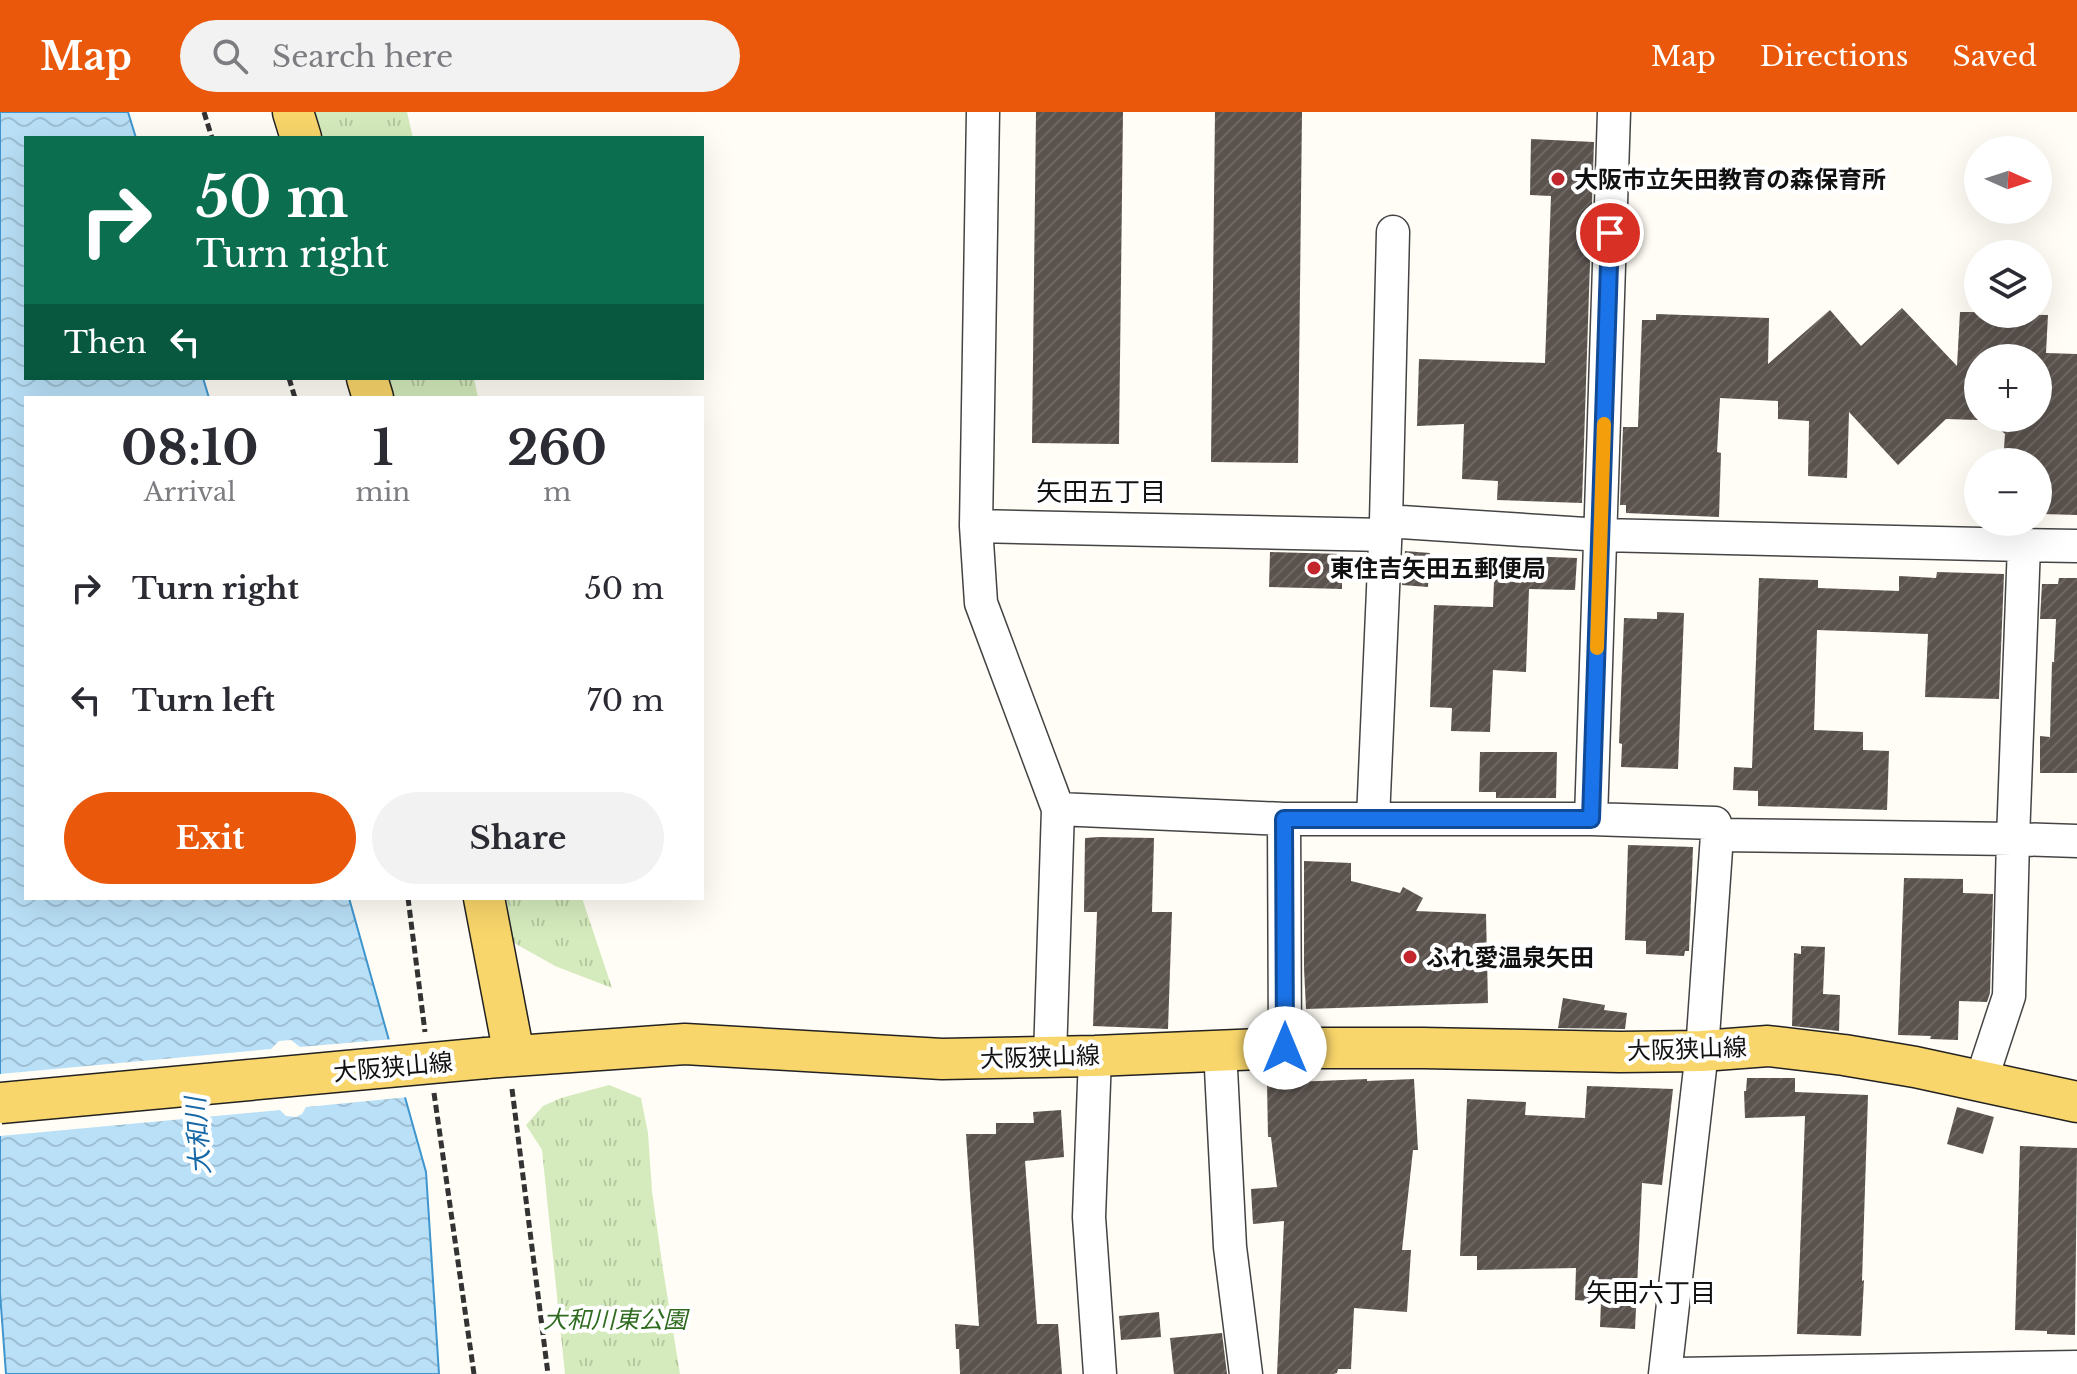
<!DOCTYPE html>
<meta charset="utf-8">
<style>
:root{--surface:#fff;--page:#f2f2f3;--text:#2b2b33;--muted:#7c7c81;--accent:#ea580c}
body{margin:0;font-family:"Libre Baskerville","Noto Sans JP",serif;background:var(--page);color:var(--text);height:100vh;display:flex;flex-direction:column;font-size:30px;white-space:nowrap}
*{box-sizing:border-box;margin:0}
p{font-size:26px;color:var(--muted)}
.icon{flex:none;width:44px;height:44px;fill:none;stroke:currentColor;stroke-width:2;stroke-linecap:round;stroke-linejoin:round}
.map{position:relative;flex:1;overflow:hidden}
.sheet{position:absolute;left:24px;top:284px;width:680px;height:504px;display:flex;flex-direction:column;background:var(--surface);border-radius:0px;box-shadow:0 8px 32px #0002}
.sheet>*{flex:none}
.banner{position:absolute;left:24px;top:24px;width:680px;height:244px;border-radius:0px;box-shadow:0 8px 32px #0002;background:#0b6e4f;color:#fff;overflow:hidden}
.needle{width:52px;rotate:93deg}
.buttons{position:absolute;left:1964px;top:24px;display:grid;gap:16px}
.buttons a{display:grid;place-items:center;width:88px;height:88px;border-radius:50%;background:var(--surface);box-shadow:0 8px 32px #0002;font-size:40px}
.pin{position:absolute;display:grid;place-items:center;width:68px;height:68px;color:#fff;margin:-34px;border:4px solid #fff;border-radius:50%;box-shadow:0 2px 8px #0007}
.me{position:absolute;width:88px;margin:-44px;rotate:0deg;stroke-linejoin:round;filter:drop-shadow(0 0 6px #0008)}
.turn{display:flex;align-items:center;gap:28px;height:168px;padding:0 40px;font-size:36px}
.turn .icon{width:104px;height:104px;stroke-width:2.5}
.turn b{display:block;font-size:56px;line-height:68px}
.then{display:flex;align-items:center;height:76px;padding:0 40px;background:#0003;gap:16px;font-size:30px}
.eta{display:flex;justify-content:space-evenly;align-items:center;height:136px;text-align:center}
.eta b{font-size:48px;font-weight:700;line-height:56px}
.cta{display:flex;gap:16px;margin-top:auto;padding:16px 40px}
.cta a{flex:1;height:92px;border-radius:48px;background:var(--accent);color:#fff;font-size:32px;font-weight:700;line-height:92px;text-align:center}
.cta a+a{background:var(--page);color:var(--text)}
ul{padding:0;list-style:none}
li{display:flex;align-items:center;gap:24px;height:112px;padding:0 40px}
li div{flex:1}
li b{display:block;font-size:30px}
li em{font-style:normal}
header{display:flex;align-items:center;gap:48px;box-sizing:border-box;height:112px;padding:0 40px;background:var(--accent);color:#fff}
header strong{font-size:38px}
nav{display:flex;gap:44px;margin-inline-start:auto;font-size:28px}
.search{width:560px;height:72px;background:var(--page);display:flex;align-items:center;gap:20px;box-sizing:border-box;padding:0 28px;border-radius:44px;color:var(--muted);font-size:30px}
.map>svg:first-child{display:block}
.park{fill:url(#park-tufts)}
.water{fill:url(#water-waves);stroke:#3f96cf;stroke-width:2}
.pier{fill:#fffdf5}
.building{fill:url(#building-hatch)}
.lines{fill:none;stroke-linecap:round;stroke-linejoin:round}
.minor-casing{stroke:#444;stroke-width:35}
.major-casing{stroke:#222;stroke-width:43}
.path{stroke:#333;stroke-width:5;stroke-dasharray:8 4;stroke-linecap:butt}
.minor{stroke:#fff;stroke-width:32}
.major{stroke:#f9d66b;stroke-width:40}
.major-bridge-casing{stroke:#222;stroke-width:43;stroke-linecap:butt}
.major-bridge{stroke:#f9d66b;stroke-width:40}
.route-casing{stroke:#114b97;stroke-width:20}
.route{stroke:#1a73e8;stroke-width:14}
.slow{stroke:#f59e0b;stroke-width:14}
.poi-dot{fill:#c4262e;stroke:#fff;stroke-width:3}
.labels{text-anchor:middle;dominant-baseline:central;stroke-width:8;stroke-linejoin:round;paint-order:stroke}
.poi-label{font-size:24px;font-weight:bold;fill:#111;stroke:#fff;text-anchor:start}
.street-label{font-size:24px;fill:#111;stroke:#fff}
.park-label{font-size:24px;font-style:italic;fill:#2f6b1f;stroke:#fff}
.neighbourhood-label{font-size:26px;fill:#111;stroke:#fff}
.water-label{font-size:26px;font-style:italic;fill:#1768a6;stroke:#fff}
</style>
<header>
<strong>Map</strong>
<div class="search"><svg class="icon" aria-label="search" viewBox="0 0 24 24"><circle cx="10" cy="10" r="6"/><path d="M15 15l6 6"/></svg>Search here</div>
<nav><a>Map</a><a>Directions</a><a>Saved</a></nav>
</header>
<div class="map">
<svg width="2077" height="1262" viewBox="0 0 2077 1262">
<defs>
<pattern id="park-tufts" width="24" height="20" patternUnits="userSpaceOnUse" patternTransform="scale(2)"><rect width="24" height="20" fill="#d5ebbd"/><path d="M3 7l-1-3M5 7V3M7 7l1-3M15 17l-1-3M17 17v-4M19 17l1-3" fill="none" stroke="#b6c8a1"/></pattern>
<pattern id="water-waves" width="16" height="10" patternUnits="userSpaceOnUse" patternTransform="scale(2)"><rect width="16" height="10" fill="#b9e0f7"/><path d="M0 5q4-4 8 0t8 0" fill="none" stroke="#9ebfd3"/></pattern>
<pattern id="building-hatch" width="6" height="6" patternUnits="userSpaceOnUse" patternTransform="scale(2)"><rect width="6" height="6" fill="#5a524d"/><path d="M-1 1l2-2M0 6l6-6M5 7l2-2" fill="none" stroke="#6d6662"/></pattern>
</defs>
<rect width="100%" height="100%" fill="#fffdf5"/>
<path class="park" d="M307 0H407L413 26H314Z
M376 266H474L478 286H381Z
M493 786H582L612 876 555 854 516 832 502 821Z
M609 973 641 986 648 1021 652 1079 662 1151 680 1262H565L542 1038 526 1013 543 994 561 986Z"/>
<path class="water" d="M0 0H128L136 26H26V266H203L209 286H26V786H349L426 1060 439 1262H6L0 1181Z"/>
<path class="pier" d="M393 927 409 985 306 995 302 1002 296 1005 286 1004 280 998 0 1024V962L271 937 279 929 291 928 300 935Z"/>
<path class="building" d="M1036 0H1123L1119 332 1032 331Z
M1215 0H1302L1298 351 1211 350Z
M1531 27 1594 30 1582 391 1497 388 1498 369 1462 367 1464 312 1417 314 1419 247 1545 251 1551 84 1530 83Z
M1902 196 1957 254 1960 200H1978V202L2048 203 2046 241 2077 242V403L2042 402 2044 382 2038 381V350H2003L2005 322 1988 306H2038V246H1978V308L1946 307 1898 353 1849 300 1847 366 1808 364 1809 309 1778 307V289L1720 286 1717 340 1721 341 1719 405 1626 401V393H1620L1623 315H1638L1642 208H1656V202L1769 206 1768 252 1830 198 1861 234Z
M1405 439 1430 441 1428 475 1402 473Z
M1270 440 1342 442V477L1269 475Z
M1495 443 1577 446 1575 478 1529 477 1526 560 1493 558 1490 620 1451 619 1452 596 1430 595 1434 493 1493 495Z
M1937 460 2004 462 1999 587 1925 585 1928 522 1817 518 1814 618 1863 620V638L1889 639 1887 698 1758 694V679L1733 678 1734 655 1752 656 1759 466 1818 468V476L1899 479V464L1936 466Z
M2059 466H2077V661H2040V624L2050 625 2052 550H2054L2056 507H2040L2042 472H2058Z
M1657 500 1684 501 1678 657 1621 655 1622 632 1619 631 1624 506 1657 507Z
M1480 640H1557L1556 686H1496V680H1479Z
M1099 725 1154 726 1152 800H1172L1168 917 1093 914 1097 800H1084L1085 726Z
M1628 733 1693 735 1689 839H1685L1684 844 1646 842V829L1625 828Z
M1304 749 1351 751V769L1400 781 1403 775 1423 786 1416 799 1486 802 1488 891 1306 897 1304 856Z
M1904 766 1963 767V781L1993 782 1990 881 1987 890 1959 889 1958 928 1930 927 1931 924 1898 923Z
M1801 834 1825 835 1823 882 1840 883 1839 919 1792 914 1794 841 1801 842Z
M1563 886 1605 893 1604 898 1627 901 1625 917 1558 916Z
M1747 966H1795V980L1868 983 1862 1169 1864 1168 1861 1224 1797 1222 1805 1004 1745 1006 1744 979H1746Z
M1367 967V969L1414 967 1418 1038H1413L1402 1138H1411L1407 1200 1354 1196 1351 1257H1338L1337 1261 1333 1262H1277L1284 1109 1253 1112 1251 1077 1277 1075 1271 1025H1268L1267 971Z
M1587 974 1673 977 1662 1073 1642 1071 1635 1217 1600 1215 1601 1190 1575 1188 1576 1156 1477 1158V1144H1460L1467 987 1526 990 1525 1003 1585 1006Z
M1957 995 1994 1005 1983 1042 1947 1032Z
M1061 998 1064 1045 1025 1049 1037 1212H1058L1062 1262H960L959 1237H956L955 1212 979 1214 966 1022H996V1011H1034L1033 1000Z
M2020 1034 2077 1036 2075 1223 2047 1222V1219L2015 1218Z
M1159 1200 1161 1225 1121 1228 1119 1204Z
M1222 1221 1227 1262H1174L1170 1226Z"/>
<g class="lines">
<defs>
<path id="minor" d="M983 0 976 414 981 491 1058 697 1284 707H1373L1386 409 1601 423 2024 433 2013 727 2077 729
M1386 409 1393 120
M976 414 1385 423
M2024 433 2077 434
M1284 707 1285 936
M1373 707H1591L1715 711 1717 723 2013 727 2009 884 1981 969
M1591 707 1614 0
M1220 937 1230 1135 1246 1262
M1095 944 1089 1105 1100 1262
M1050 945 1058 697
M1665 1262 1702 939 1717 723
M1677 1262 2077 1255"/>
<path id="major" d="M293 0 301 26
M367 266 373 286
M484 786 514 943
M486 946 685 932 942 947 1095 944 1285 936H1423L1620 940 1702 939 1768 934 1844 943 1915 955 2077 990"/>
</defs>
<use href="#minor" class="minor-casing"/>
<use href="#major" class="major-casing"/>
<path class="path" d="M204 0 212 26
M289 266 295 286
M408 786 425 920
M512 977 548 1262
M434 981 474 1262"/>
<use href="#minor" class="minor"/>
<use href="#major" class="major"/>
<defs>
<path id="major-bridge" d="M0 991 486 946"/>
</defs>
<use href="#major-bridge" class="major-bridge-casing"/>
<use href="#major-bridge" class="major-bridge"/>
</g>
<g class="lines">
<defs>
<path id="route" d="M1285 936 1284 707H1591L1610 121"/>
</defs>
<use href="#route" class="route-casing"/>
<use href="#route" class="route"/>
<path class="slow" d="M1597 536 1604 312"/>
</g>
<g class="poi-dot">
<circle cx="1558" cy="67" r="8"/>
<circle cx="1314" cy="456" r="8"/>
<circle cx="1410" cy="845" r="8"/>
</g>
<g class="labels">
<g class="poi-label">
<text x="1574" y="67">大阪市立矢田教育の森保育所</text>
<text x="1330" y="456">東住吉矢田五郵便局</text>
<text x="1426" y="845">ふれ愛温泉矢田</text>
</g>
<g class="street-label">
<text transform="translate(1687 937) rotate(-2)">大阪狭山線</text>
<text transform="translate(1040 945) rotate(-2)">大阪狭山線</text>
<text transform="translate(393 955) rotate(-5)">大阪狭山線</text>
</g>
<g class="park-label">
<text x="615" y="1207">大和川東公園</text>
</g>
<g class="neighbourhood-label">
<text x="1101" y="380">矢田五丁目</text>
<text x="1651" y="1181">矢田六丁目</text>
</g>
<g class="water-label">
<text transform="translate(198 1024) rotate(-94)">大和川</text>
</g>
</g>
</svg>
<div class="buttons">
<a><svg class="needle" viewBox="-14 -14 28 28"><path d="M0-13l5 13h-10z" fill="#e53935"/><path d="M0 13l5-13h-10z" fill="#7c7c81"/></svg></a>
<a><svg class="icon" aria-label="layers" viewBox="0 0 24 24"><path d="M12 4l9 5-9 5-9-5zM3 14l9 5 9-5"/></svg></a>
<a>+</a>
<a>−</a>
</div>
<div class="pin" style="left:1610px;top:121px;background:#d93025"><svg class="icon" aria-label="arrive" viewBox="0 0 24 24"><path d="M6 21V4h12l-3 4 3 4H6"/></svg></div>
<svg class="me" style="left:1285px;top:936px" viewBox="-20 -20 40 40"><circle r="19" fill="#fff"/><path d="M0-13L10 11 0 6-10 11z" fill="#1a73e8"/></svg>
<div class="banner">
<div class="turn"><svg class="icon" aria-label="right" viewBox="0 0 24 24"><path d="M7 20v-9h11M14 6l5 5-5 5"/></svg><div><b>50 m</b>Turn right</div></div>
<div class="then">Then<svg class="icon" aria-label="left" viewBox="0 0 24 24"><path d="M17 20v-9H6M10 6l-5 5 5 5"/></svg></div>
</div>
<section class="sheet">
<div class="eta">
<div><b>08:10</b><p>Arrival</p></div>
<div><b>1</b><p>min</p></div>
<div><b>260</b><p>m</p></div>
</div>
<ul>
<li><svg class="icon" aria-label="right" viewBox="0 0 24 24"><path d="M7 20v-9h11M14 6l5 5-5 5"/></svg><div><b>Turn right</b></div><em>50 m</em></li>
<li><svg class="icon" aria-label="left" viewBox="0 0 24 24"><path d="M17 20v-9H6M10 6l-5 5 5 5"/></svg><div><b>Turn left</b></div><em>70 m</em></li>
</ul>
<div class="cta"><a>Exit</a><a>Share</a></div>
</section>
</div>
